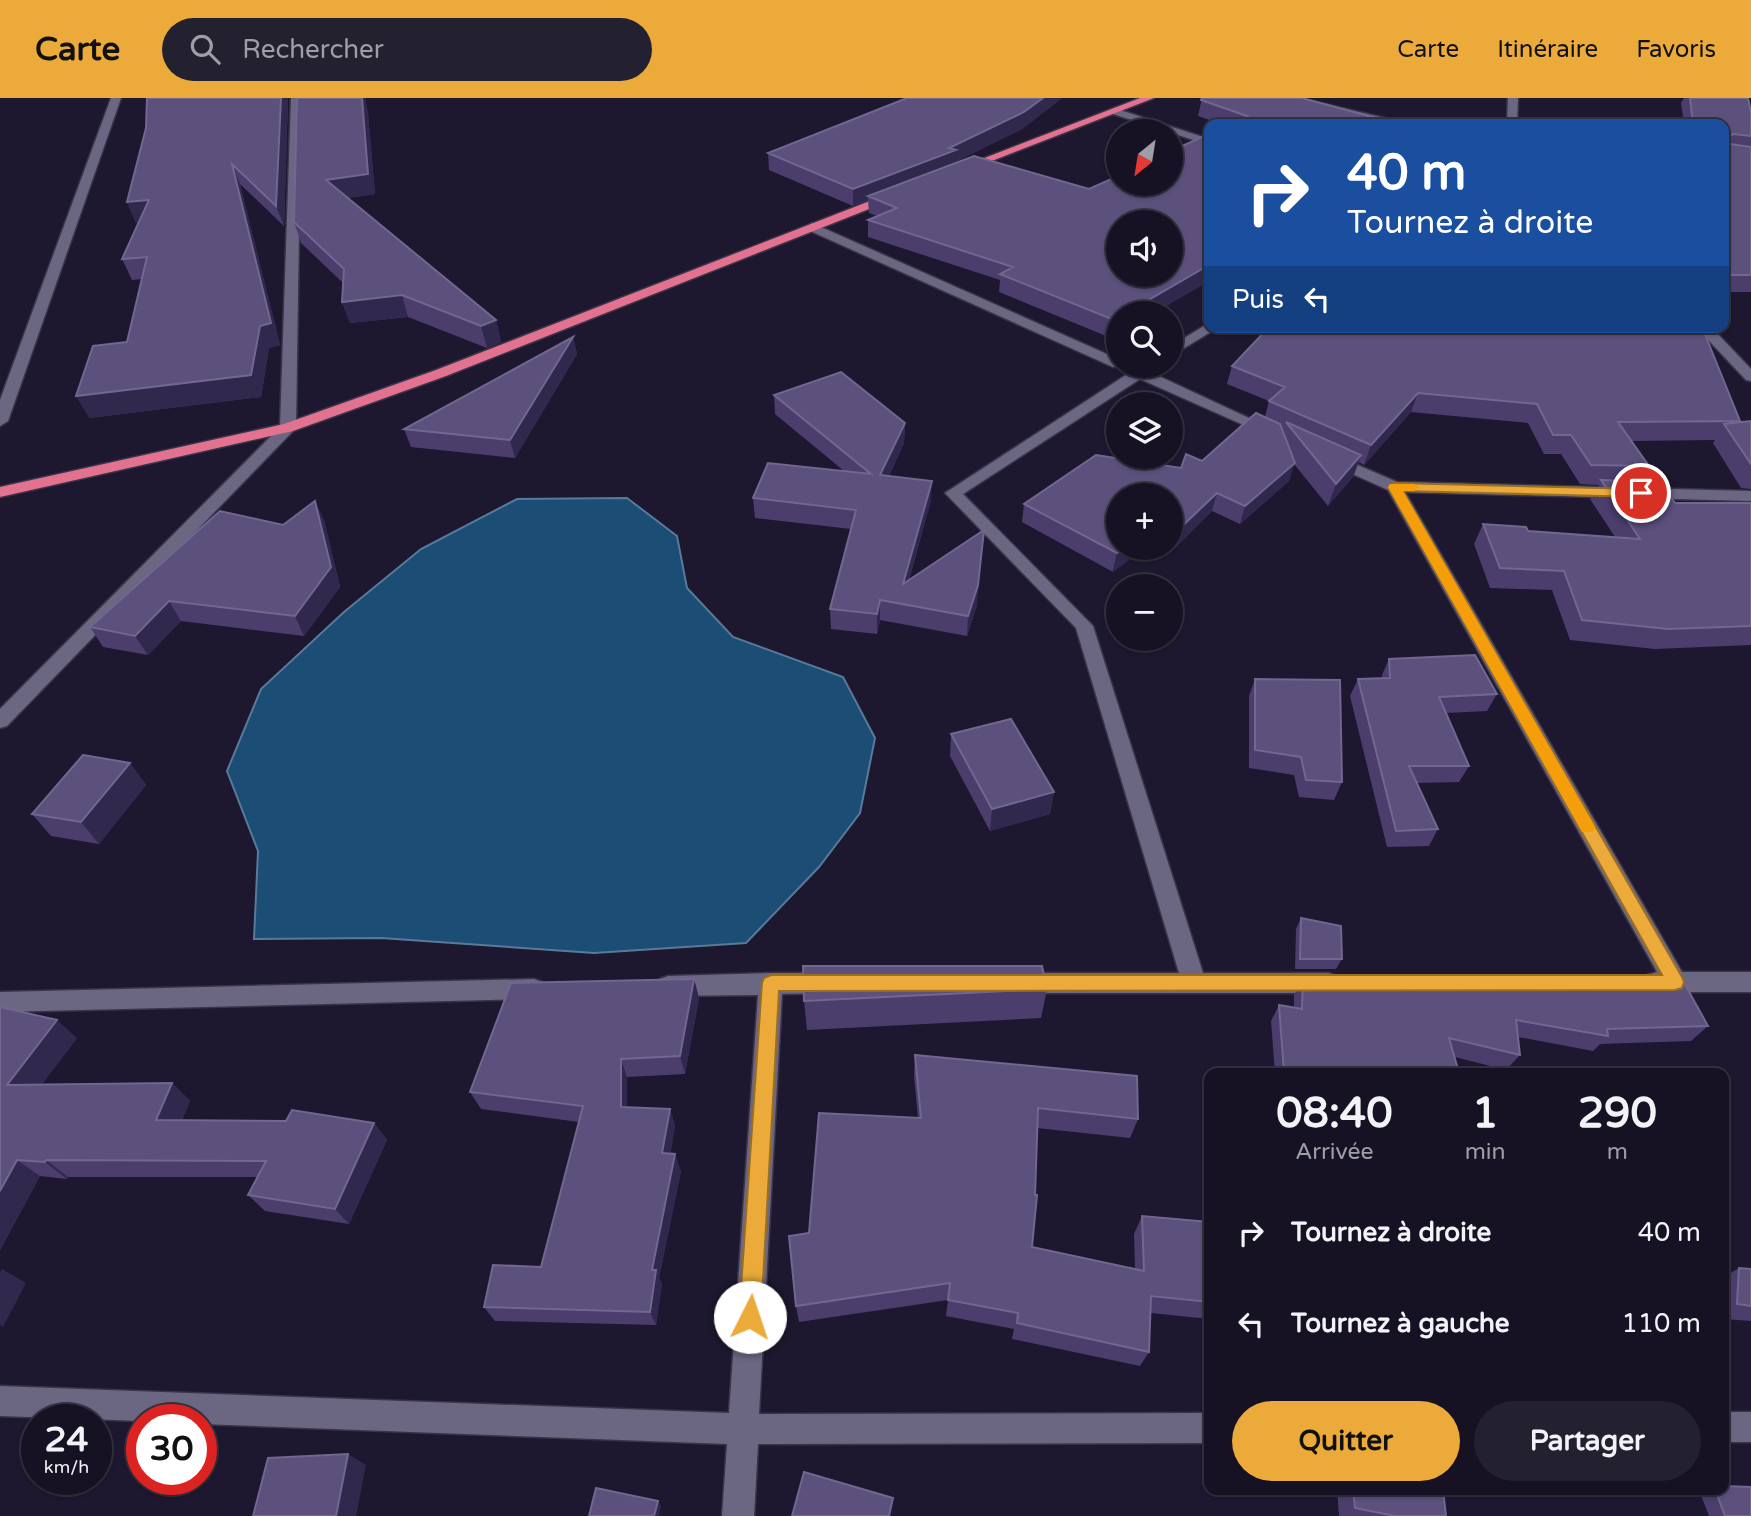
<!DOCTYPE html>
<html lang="fr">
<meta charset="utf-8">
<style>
:root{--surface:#161223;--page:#232030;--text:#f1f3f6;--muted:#9e9ea6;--line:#353241;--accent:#ebaa39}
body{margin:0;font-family:"Varela Round",sans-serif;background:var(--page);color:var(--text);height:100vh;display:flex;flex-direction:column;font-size:26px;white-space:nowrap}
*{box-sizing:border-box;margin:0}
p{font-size:23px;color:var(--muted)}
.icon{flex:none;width:38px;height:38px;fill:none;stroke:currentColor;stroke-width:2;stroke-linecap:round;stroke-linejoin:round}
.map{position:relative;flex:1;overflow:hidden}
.panel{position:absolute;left:1204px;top:970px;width:525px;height:427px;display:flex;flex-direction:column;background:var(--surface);border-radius:14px;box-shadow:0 2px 5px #0004,0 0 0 2px var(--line)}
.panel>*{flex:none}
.top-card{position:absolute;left:1204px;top:21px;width:525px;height:214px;border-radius:14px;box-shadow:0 2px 5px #0004,0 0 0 2px var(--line);background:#1a4fa0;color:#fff;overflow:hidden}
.needle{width:46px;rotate:210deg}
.buttons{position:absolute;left:1106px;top:21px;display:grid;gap:14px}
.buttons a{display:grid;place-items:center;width:77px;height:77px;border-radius:50%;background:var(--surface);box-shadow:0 2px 5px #0004,0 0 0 2px var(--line);font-size:35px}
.speed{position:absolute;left:21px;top:1306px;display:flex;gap:14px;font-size:35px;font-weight:700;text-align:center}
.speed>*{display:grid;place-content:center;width:91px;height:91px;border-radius:50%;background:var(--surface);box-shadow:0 2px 5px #0004,0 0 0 2px var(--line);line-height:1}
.speed small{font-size:18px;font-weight:400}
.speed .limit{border:10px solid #d22;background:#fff;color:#111}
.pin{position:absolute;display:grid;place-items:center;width:60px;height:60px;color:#fff;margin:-30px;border:4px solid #fff;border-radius:50%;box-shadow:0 2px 7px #0007}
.me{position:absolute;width:77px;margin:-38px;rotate:4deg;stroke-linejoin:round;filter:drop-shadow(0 0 5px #0008)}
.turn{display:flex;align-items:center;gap:24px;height:147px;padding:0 28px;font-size:32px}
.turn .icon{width:91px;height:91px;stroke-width:2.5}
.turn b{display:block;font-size:49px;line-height:60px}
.then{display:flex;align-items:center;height:66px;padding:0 28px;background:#0003;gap:14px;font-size:26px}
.eta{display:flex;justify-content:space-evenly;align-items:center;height:119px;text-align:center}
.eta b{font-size:42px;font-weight:700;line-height:49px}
.primary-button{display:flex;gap:14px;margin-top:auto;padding:14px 28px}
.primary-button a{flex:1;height:80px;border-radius:42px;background:var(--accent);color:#111;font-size:28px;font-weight:700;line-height:80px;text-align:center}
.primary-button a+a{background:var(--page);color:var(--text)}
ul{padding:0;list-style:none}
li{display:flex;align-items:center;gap:21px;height:91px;padding:0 28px}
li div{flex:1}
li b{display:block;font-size:26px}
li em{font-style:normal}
header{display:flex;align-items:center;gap:42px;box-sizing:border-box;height:98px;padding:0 35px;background:var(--accent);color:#111}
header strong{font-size:33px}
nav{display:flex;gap:38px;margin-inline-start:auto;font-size:24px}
.search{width:490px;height:63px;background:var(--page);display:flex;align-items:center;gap:18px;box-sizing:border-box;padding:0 24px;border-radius:38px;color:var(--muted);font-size:26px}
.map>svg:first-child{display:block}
.water{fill:#1c4d74;stroke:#597a9b;stroke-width:2}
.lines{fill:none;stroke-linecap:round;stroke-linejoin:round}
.minor-casing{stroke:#393447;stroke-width:3}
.highway-casing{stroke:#393447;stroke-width:3}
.minor{fill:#6b6682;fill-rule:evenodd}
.highway{fill:#e37190;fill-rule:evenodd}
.wall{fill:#4b3e6d}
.shaded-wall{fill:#31284e}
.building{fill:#5c507c;stroke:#71678f;stroke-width:2;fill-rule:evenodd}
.route{fill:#ebaa39;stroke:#996e25;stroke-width:2}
.slow{fill:#f59e0b}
</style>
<header>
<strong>Carte</strong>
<div class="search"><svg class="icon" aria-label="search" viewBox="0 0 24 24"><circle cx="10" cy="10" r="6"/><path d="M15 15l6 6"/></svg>Rechercher</div>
<nav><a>Carte</a><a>Itinéraire</a><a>Favoris</a></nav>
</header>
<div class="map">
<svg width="1751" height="1418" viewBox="0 0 1751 1418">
<rect width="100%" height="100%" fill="#1d182f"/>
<path class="water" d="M627 400 677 438 687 490 733 539 843 579 875 640 860 715 819 769 746 845 594 855 381 840 254 841 258 753 227 673 261 591 344 514 421 451 517 401Z"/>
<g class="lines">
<defs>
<path id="minor" d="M111 0H121L8 323 0 328V302Z
M291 0H301L296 330 7 628 0 630V611L280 329Z
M1278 0H1298L1411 26H1392Z
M1508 0H1518L1517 26H1507Z
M1114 10 1209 41V47L1110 15 1109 13Z
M812 125 1118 261V268H1124L1113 269 808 132 806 129Z
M1209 225V229H1216L1214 232 1171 258V248Z
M1696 229H1711L1751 271V283L1746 282Z
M1127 268H1157L1150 274 1279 334 1276 337H1266L1140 281 963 396 1093 528 1203 875H1329L1337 878 1341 885 1337 892 1329 895H1018L1010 892 1006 885 1010 878 1018 875H1179L1076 530 945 395 1129 275 1124 271Z
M1332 356 1397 384 1751 393V403L1405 394 1682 874H1751V894H1655L1647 891 1643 884 1647 877 1657 874 1388 392 1326 364 1324 361Z
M771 875H832L840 878 844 885 840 892 832 895 782 896 759 1316 1209 1315V1345L758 1346 754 1418H722L727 1346 201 1326V1321H142V1323L0 1318V1288L729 1315 758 897 668 898 660 895 656 888 660 881 668 878Z
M534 881 542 884 546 891 542 898 534 901 0 914V894Z
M1724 1314H1751V1344H1724Z"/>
<path id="highway" d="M1140 0H1154L966 73 956 71Z
M893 94 899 98 897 100 446 278 293 333 0 399V389L284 326 436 272Z"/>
</defs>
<use href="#minor" class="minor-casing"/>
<use href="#highway" class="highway-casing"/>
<use href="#minor" class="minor"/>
<use href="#highway" class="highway"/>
</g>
<path class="wall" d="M147 0H288L284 128 240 86 280 247 269 250 261 299 89 320 127 244 142 181 132 182 122 161 138 124 136 125 127 104 146 30Z
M297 0H365L368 16 375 96 348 100 496 222 501 244 487 250 408 219 350 225 342 204 343 185 301 145 294 124Z
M907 0H1062L1022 31 955 64V65L1089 91 1209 36V183L1154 215H1118V236L1111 240 999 194 1000 182 868 139V122L877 118 869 115 868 102 853 108 769 72 768 55Z
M1202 0 1386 26H1221L1198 18Z
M1684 0H1748L1751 14V194H1724V26H1684L1681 5Z
M573 239 577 256 515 360 411 349 404 331Z
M1232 268 1740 323 1739 324 1751 323V391L1741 390 1713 345 1715 342 1631 343 1649 368 1640 383 1675 405H1751V547L1655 551 1570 542 1552 492 1490 490 1474 446 1483 426 1528 433 1615 439 1590 401 1599 387 1580 386 1561 356H1544L1528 325 1411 314 1364 367 1359 364 1353 379 1328 408 1294 366 1289 383 1240 426 1212 413 1174 451 1171 449V397L1118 450 1113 474 1022 424 1024 406 1181 370 1202 363 1265 319 1269 303 1227 286Z
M774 297 905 325 904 345 889 378 931 402 909 482 977 507 967 538 880 522 877 536 831 531 830 511 851 431 755 420 753 400 844 373 775 316Z
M324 422 340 489 304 538 181 523 148 557 103 549 90 529 283 427Z
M1389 561 1497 596 1487 613 1446 615 1469 668 1459 684 1417 685 1438 731 1429 748 1387 749 1350 598 1358 581 1382 580V577Z
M1255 581 1342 684 1334 702 1299 699 1294 677 1249 670V598Z
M951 636 1054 694 1050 716 990 733 950 658Z
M130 665 146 687 99 746 51 738 32 716Z
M1301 820 1342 861 1336 871H1295L1296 831Z
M694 881 699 900 685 976 627 979V1009L670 1011 675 1028 670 1056 681 1073 659 1180 662 1186 656 1227 495 1223 484 1209 541 1169 579 1024 481 1011 470 994Z
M1303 881 1708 928 1691 943 1600 946 1593 953 1518 939 1520 957 1506 972 1455 959 1459 975H1275L1271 923 1279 907 1294 909V897Z
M1047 891 1041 920 807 932 804 903Z
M0 909 77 940 42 986 172 985 190 1003 182 1022 374 1025 387 1042 349 1126 265 1113 248 1097 257 1079H68L67 1081 40 1078 0 1152Z
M915 957 1138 1021 1130 1040 1037 1030 1032 1149 1135 1171 1134 1136 1142 1118 1209 1124V1221L1151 1215 1149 1254 1140 1268 1012 1241 1014 1231 946 1218 948 1202 799 1224 796 1208 809 1135 918 1020 914 978Z
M1739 1170 1751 1171V1223L1724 1221V1179Z
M1337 1391H1443L1446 1418H1339Z
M1702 1391H1724L1751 1418H1709L1699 1392Z"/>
<path class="shaded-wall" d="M281 0H288L284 128 276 108Z
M362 0H365L368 16 375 96 333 102 326 82Z
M1043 0H1062L1022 31 955 64V69L868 98V102L853 108V91L949 50Z
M232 66 240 86 280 247 269 250 261 299 89 320 76 298 260 228Z
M149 102 158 122 136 125 127 104Z
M1209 167V183L1154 215H1126Z
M402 197 408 219 350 225 342 204Z
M1118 220V236L1111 240 1114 222Z
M496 222 501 244 487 250 481 228Z
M573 239 577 256 515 360 510 342Z
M1418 295 1411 314 1364 367 1371 347Z
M905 325 904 345 880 397V377Z
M1361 357 1353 379 1328 408 1336 386Z
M1295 365 1289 383 1240 426 1245 408Z
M932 383 931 402 902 506 903 486Z
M1217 395 1212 413 1174 451 1178 432Z
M315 403 324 422 340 489 304 538 295 518Z
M984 432 977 507 967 538 968 518Z
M1124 450H1145L1113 474 1117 455Z
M880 502V522L877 536V516Z
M169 503 181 523 148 557 135 538Z
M130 665 146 687 99 746 81 724Z
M1054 694 1050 716 990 733 992 711Z
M694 881 699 900 685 976 680 958Z
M57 922 77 940 29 1004 7 987Z
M621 961 627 979V1026L621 1009Z
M172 985 190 1003 175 1039 156 1022Z
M670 1011 675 1028 668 1072 662 1055Z
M374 1025 387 1042 349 1126 335 1111Z
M675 1056 681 1073 659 1180 662 1186 656 1227 650 1214 652 1172Z
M17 1062 40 1078 0 1152V1093Z
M46 1062 68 1079 67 1081 45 1064Z
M2 1171 26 1185 3 1229 0 1227V1174Z
M348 1356 366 1367 356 1418H336Z
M658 1403 661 1408 659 1418H654Z"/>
<path class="building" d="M147 0H281L276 108 232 66 271 225 260 228 251 277 76 298 93 248 127 244 147 159 122 161 149 102 127 104 146 30Z
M297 0H362L368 76 326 82 496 222 481 228 402 197 342 204 344 171 294 124Z
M907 0H1043L1024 14 949 50 956 52 853 91 768 55Z
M1202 0H1302L1387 23 1383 26H1230L1247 18 1201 2Z
M1690 0H1748L1751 14V38L1733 36 1730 38V46L1751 49V177H1724V26H1693Z
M1209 36V167L1126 215H1118V220L1114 222 1000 176 1013 169 868 122 897 110 868 98 974 58 1089 91 1118 78V86H1171V53ZM1118 124H1171V177H1118Z
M1269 229H1702L1740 323 1618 324 1649 368 1591 367 1571 337H1553L1537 306 1418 295 1371 347 1269 303 1285 289 1232 268Z
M573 239 510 342 404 331Z
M841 274 905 325 880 377 932 383 903 486 984 432 978 487 968 518 880 502 877 516 830 511 856 412 753 400 768 365 871 376 774 297Z
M1256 315 1280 326 1295 365 1245 408 1217 395 1178 432 1171 429V397H1118V450H1124L1117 455 1024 406 1096 357 1181 370 1186 356 1202 363Z
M1751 323V366L1724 326Z
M1286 324 1361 357 1336 386Z
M1601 382 1660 384 1675 405H1751V528L1668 531 1582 522 1564 473 1500 470 1483 426 1526 429 1528 433 1640 441Z
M315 403 331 469 295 518 169 503 135 538 90 529 220 413 283 427Z
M1475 557 1497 596 1439 599 1469 668H1409L1438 731 1396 733 1358 581 1390 580 1389 561Z
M1255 581 1340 582 1342 684 1306 682 1301 659 1255 652Z
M1011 621 1054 694 992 711 951 636Z
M83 657 130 665 81 724 32 716Z
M1301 820 1341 828 1342 861H1300Z
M803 868H1042L1047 891 804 903Z
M694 881 680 958 621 961V1009L670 1011 662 1055 675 1056 652 1172H656L650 1214 484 1209 493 1167 541 1169 583 1008 470 994 511 885Z
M1303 881H1682L1708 928 1607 931 1608 938 1516 922 1520 957 1449 940 1459 975H1284L1279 907 1302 911Z
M0 909 57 922 7 987 172 985 156 1022 286 1023 292 1012 374 1025 335 1111 248 1097 266 1063 46 1062 45 1064 17 1062 0 1093Z
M915 957 1137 978 1138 1021 1038 1010 1035 1097H1037L1032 1149 1144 1173 1142 1118 1209 1124V1204L1151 1198 1149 1254 1017 1225 1018 1215 948 1202 950 1185 796 1208 789 1138 809 1135 819 1015 921 1020Z
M1739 1170 1751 1171V1208L1737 1206Z
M348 1356 336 1418H253L268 1360Z
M804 1374 893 1400 889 1418H792Z
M1724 1388 1751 1389V1418H1725L1715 1391H1724Z
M596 1390 658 1403 654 1418H589Z
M1353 1391H1443L1446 1418H1395L1355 1410Z"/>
<path class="route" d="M1394 385 1641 391 1647 395 1641 399 1403 393 1682 879 1684 884 1682 890 1675 892 779 893 761 1219 758 1227 750 1230 742 1227 739 1219 762 885 764 880 771 877H1662L1388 389Z"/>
<path class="slow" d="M1390 386H1414L1420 389 1414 393H1403L1593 725 1595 729 1593 734H1582L1388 389Z"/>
</svg>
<div class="buttons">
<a><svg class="needle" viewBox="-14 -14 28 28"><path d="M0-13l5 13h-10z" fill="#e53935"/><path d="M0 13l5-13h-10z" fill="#9e9ea6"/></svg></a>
<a><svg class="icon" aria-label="sound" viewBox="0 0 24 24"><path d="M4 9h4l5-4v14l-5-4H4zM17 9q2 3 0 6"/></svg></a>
<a><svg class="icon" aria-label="search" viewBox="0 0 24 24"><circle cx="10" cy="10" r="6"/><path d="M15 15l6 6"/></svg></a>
<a><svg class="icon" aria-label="layers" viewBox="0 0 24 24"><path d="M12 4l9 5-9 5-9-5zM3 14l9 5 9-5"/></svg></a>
<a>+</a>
<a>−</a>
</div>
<div class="speed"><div>24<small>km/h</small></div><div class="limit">30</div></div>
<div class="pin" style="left:1641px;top:395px;background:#d93025"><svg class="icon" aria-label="arrive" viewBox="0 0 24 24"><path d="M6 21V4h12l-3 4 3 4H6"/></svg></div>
<svg class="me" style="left:750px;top:1219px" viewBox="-20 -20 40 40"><circle r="19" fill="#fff"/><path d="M0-13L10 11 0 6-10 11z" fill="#ebaa39"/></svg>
<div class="top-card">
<div class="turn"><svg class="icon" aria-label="right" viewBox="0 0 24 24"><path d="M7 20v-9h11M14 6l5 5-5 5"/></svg><div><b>40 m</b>Tournez à droite</div></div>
<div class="then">Puis<svg class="icon" aria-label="left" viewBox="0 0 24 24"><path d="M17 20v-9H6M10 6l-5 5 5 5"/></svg></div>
</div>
<section class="panel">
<div class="eta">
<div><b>08:40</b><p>Arrivée</p></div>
<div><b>1</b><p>min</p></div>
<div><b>290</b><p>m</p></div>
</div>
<ul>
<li><svg class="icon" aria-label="right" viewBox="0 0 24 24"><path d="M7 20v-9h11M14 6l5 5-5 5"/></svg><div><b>Tournez à droite</b></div><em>40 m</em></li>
<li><svg class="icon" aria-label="left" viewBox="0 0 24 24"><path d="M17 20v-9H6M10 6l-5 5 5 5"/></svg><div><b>Tournez à gauche</b></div><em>110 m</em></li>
</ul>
<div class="primary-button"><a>Quitter</a><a>Partager</a></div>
</section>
</div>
